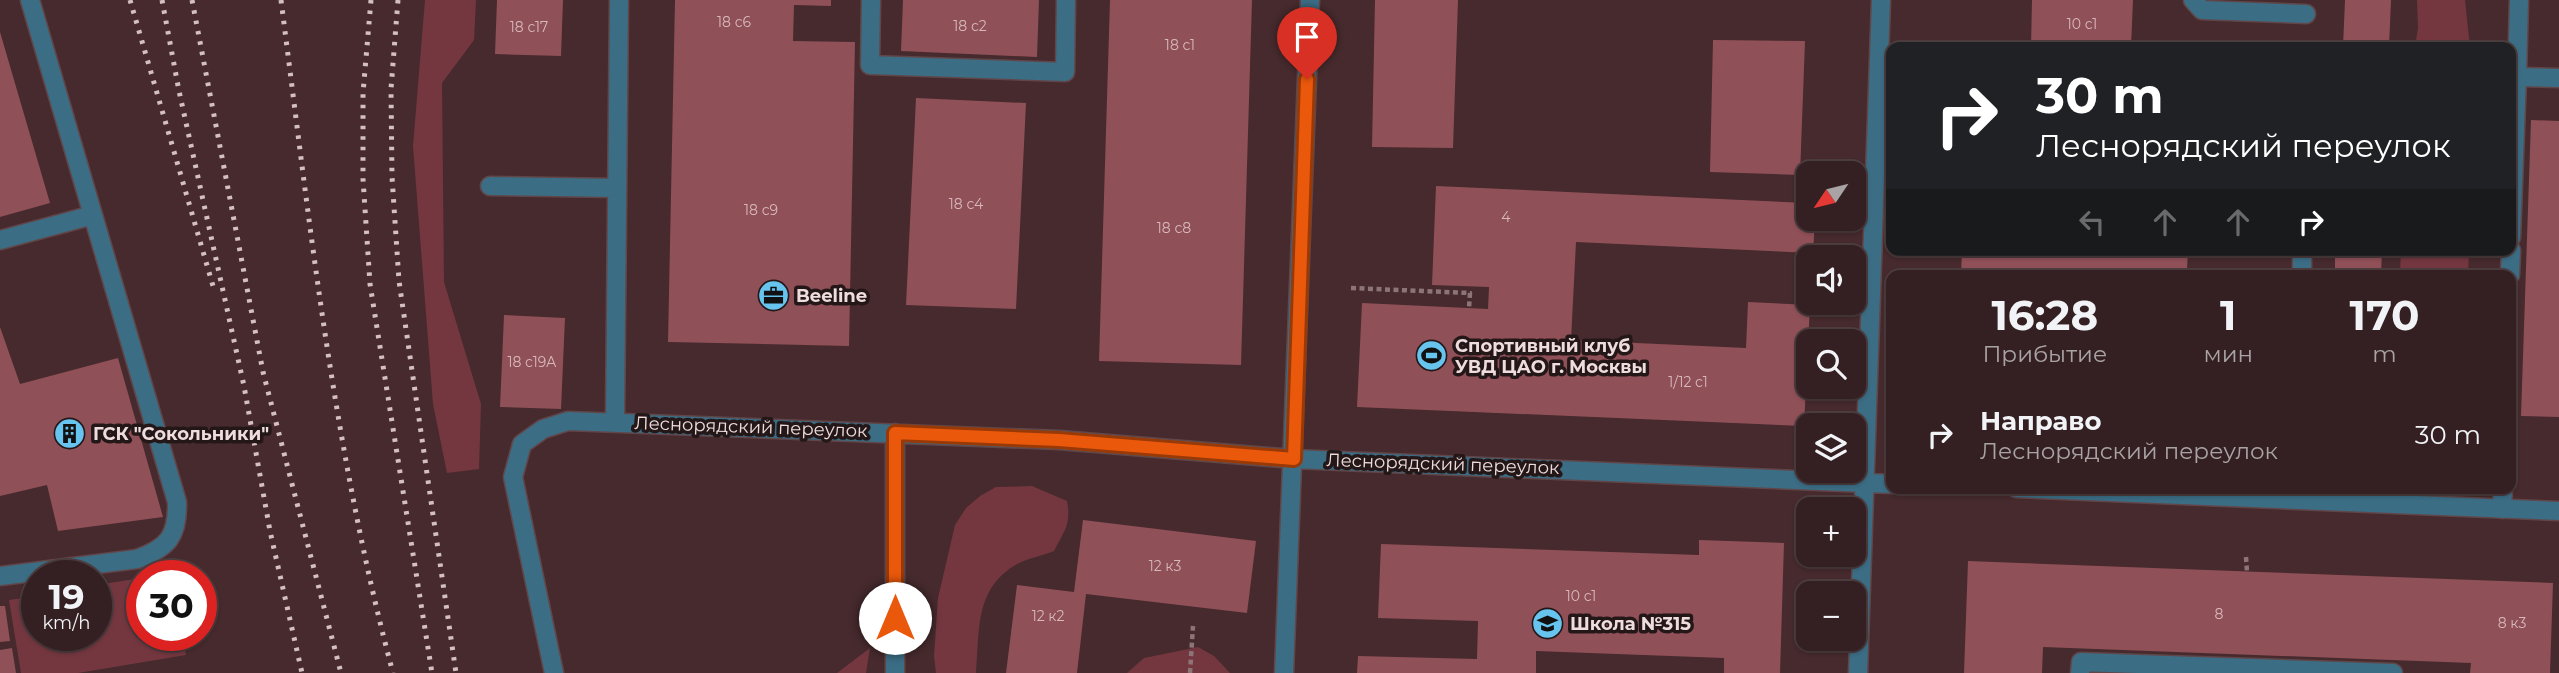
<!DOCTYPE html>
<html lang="ru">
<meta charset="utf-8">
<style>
:root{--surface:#342022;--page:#3f2d2f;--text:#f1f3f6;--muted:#a9a3a5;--line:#4e3e40}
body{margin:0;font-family:Montserrat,sans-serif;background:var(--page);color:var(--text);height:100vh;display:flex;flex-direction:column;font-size:26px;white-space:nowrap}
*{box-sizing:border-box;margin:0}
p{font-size:23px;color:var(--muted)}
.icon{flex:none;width:38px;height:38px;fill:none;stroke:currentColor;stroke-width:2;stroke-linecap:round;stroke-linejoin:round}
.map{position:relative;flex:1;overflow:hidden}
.panel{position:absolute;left:1886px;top:270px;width:630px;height:224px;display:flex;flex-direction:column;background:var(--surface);border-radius:14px;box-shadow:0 2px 5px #0004,0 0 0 2px var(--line)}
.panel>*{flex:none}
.hud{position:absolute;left:1886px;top:42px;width:630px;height:214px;border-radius:14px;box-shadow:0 2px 5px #0004,0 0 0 2px var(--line);background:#202124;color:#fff;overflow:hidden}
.needle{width:46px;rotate:235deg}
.controls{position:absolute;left:1796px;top:161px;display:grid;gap:14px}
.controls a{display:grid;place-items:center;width:70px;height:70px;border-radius:14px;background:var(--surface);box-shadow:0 2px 5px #0004,0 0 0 2px var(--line);font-size:35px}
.speed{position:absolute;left:21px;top:560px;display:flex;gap:14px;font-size:35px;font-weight:700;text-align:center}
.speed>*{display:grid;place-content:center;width:91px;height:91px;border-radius:50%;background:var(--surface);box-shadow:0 2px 5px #0004,0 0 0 2px var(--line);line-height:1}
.speed small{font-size:18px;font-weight:400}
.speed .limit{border:10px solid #d22;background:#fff;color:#111}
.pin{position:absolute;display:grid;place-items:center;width:60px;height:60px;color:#fff;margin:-72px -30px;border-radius:50% 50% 50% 0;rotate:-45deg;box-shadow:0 0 7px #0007}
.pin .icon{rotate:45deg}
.me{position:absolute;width:77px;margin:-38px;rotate:0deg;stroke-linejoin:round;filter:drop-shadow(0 0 5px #0008)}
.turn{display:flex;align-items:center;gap:24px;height:147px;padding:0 35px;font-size:32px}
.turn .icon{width:91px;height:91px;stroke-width:2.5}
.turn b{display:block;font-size:49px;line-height:60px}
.lanes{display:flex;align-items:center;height:66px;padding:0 35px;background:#0003;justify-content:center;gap:35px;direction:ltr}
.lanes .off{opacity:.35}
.eta{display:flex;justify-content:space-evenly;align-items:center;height:119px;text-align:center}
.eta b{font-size:42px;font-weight:700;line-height:49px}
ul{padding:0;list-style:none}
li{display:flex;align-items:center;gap:21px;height:91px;padding:0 35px}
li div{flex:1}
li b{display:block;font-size:26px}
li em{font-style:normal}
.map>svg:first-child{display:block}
.green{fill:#743740}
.building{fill:#905058}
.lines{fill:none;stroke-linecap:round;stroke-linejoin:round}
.lane-casing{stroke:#614649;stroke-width:21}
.street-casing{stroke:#614649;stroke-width:21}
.path{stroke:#8d7477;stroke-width:4.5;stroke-dasharray:5 3.5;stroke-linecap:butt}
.lane{stroke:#3b6d85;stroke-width:18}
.street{stroke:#3b6d85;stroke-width:18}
.rail{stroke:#d4bfc1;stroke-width:5;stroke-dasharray:3.5 7;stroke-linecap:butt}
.route-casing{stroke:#983908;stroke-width:18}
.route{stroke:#ea580c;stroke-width:12}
.labels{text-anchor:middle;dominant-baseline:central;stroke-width:7;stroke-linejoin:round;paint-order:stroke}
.number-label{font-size:14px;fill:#d7b9bc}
.poi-label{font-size:18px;font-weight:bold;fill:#efdcdd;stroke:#241718;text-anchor:start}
.street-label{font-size:18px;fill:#efdcdd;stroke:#241718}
</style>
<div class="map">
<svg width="2559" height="673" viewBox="0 0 2559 673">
<rect width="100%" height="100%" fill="#462a2d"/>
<path class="green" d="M425 0H476L474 40 442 83 444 282 481 404 479 469 447 473 433 404 413 146Z
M2417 0H2465L2470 47H2415L2418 28Z
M2401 250H2469L2468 275H2400Z
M1032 486 1067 501C1071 525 1065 529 1054 551 1042 556 1028 558 1017 564 974 589 980 630 976 673H936L934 656 938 598 955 525 966 508 980 496 996 487Z
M142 578V635H182L186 655 78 673H21L9 600 37 596V635H96V585Z
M1198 647 1214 656 1230 673H1127L1144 658Z
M870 648 866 673H837Z"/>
<path class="building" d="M497 0H563L561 56 495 54Z
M675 0H831V6L794 5 793 41 855 42 849 346 668 342Z
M903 0H1039L1037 57 901 51Z
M1110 0H1252L1241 365 1099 361Z
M1375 0H1458L1453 148 1372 147Z
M2032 0H2133L2131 47H2031Z
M2345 0H2391L2389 47H2343Z
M0 32 50 203 0 217Z
M1713 40 1805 41 1800 175 1710 172Z
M916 98 1026 103 1016 309 906 305Z
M2531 120 2559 121V417L2521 416Z
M1436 186 1808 203V219H1815L1813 253 1576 242 1571 340 1746 348 1748 302 1810 305 1804 426 1357 407 1362 303 1488 309 1489 287 1432 285Z
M1962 250H2188L2187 270 2237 272V275H1961Z
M2335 250H2382L2381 275H2335Z
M504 315 565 318 561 409 500 407Z
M0 327 20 384 118 358 163 517 58 531 47 485 0 496Z
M1083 520 1256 541 1247 613 1086 594 1077 673H1006L1017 585 1074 592Z
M1699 540 1784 543 1780 673H1724V658L1536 651V673H1357L1358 656 1477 659 1478 621 1378 618 1381 544 1699 555Z
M1968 561 2553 583 2550 673H2470L2471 663 2043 647 2042 673H1964Z
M0 606H5L10 641 0 642Z
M12 648 16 673H0V650Z"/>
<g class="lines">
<defs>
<path id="lane" d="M871 0 870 65 1065 72 1066 0
M2193 0 2202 10 2306 14
M2517 77 2519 0
M490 186 617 188
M2511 237 2517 77 2559 78
M0 240 93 215
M2302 275V250
M2510 275 2511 250
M615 421 619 0
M2502 509 2503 488
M0 576 137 559C168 548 178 536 177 502L30 0
M2080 673 2081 662 2393 673"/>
<path id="street" d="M2016 488 2559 511
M554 673 513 477 522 444 543 429 568 421 1059 440 1294 459 1892 484
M895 673V433
M1284 673 1310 0
M1858 673 1881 0"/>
</defs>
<use href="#lane" class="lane-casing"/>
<use href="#street" class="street-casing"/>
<path class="path" d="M1351 288 1470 293 1469 308
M2246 557 2247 572
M1190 673 1193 626"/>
<use href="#lane" class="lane"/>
<use href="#street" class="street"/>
<path class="rail" d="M130 0 213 286
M162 0 179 91 244 386 270 531 302 673
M192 0 263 372 341 673
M281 0C310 225 334 453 393 673
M371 0 363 93V179L370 284 432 673
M398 0 391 89 392 177 399 281 456 673"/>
</g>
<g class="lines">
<defs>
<path id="route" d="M895 618V433L1059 440 1294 459 1307 79"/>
</defs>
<use href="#route" class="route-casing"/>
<use href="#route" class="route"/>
</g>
<defs>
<symbol id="office-disc" viewBox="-11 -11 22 22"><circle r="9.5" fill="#67c4ef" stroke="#241718"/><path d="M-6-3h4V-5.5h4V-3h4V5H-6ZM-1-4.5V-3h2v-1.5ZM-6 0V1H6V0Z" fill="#111"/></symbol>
<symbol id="stadium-disc" viewBox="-11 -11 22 22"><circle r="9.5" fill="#67c4ef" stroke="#241718"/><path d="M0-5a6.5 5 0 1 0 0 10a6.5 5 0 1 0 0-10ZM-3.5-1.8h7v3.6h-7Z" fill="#111"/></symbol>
<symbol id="building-disc" viewBox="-11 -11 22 22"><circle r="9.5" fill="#67c4ef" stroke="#241718"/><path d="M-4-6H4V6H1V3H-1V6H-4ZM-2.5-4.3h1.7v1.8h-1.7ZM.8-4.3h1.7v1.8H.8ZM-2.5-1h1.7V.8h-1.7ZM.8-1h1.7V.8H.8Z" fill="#111"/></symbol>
<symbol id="school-disc" viewBox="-11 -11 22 22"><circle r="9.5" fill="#67c4ef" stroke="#241718"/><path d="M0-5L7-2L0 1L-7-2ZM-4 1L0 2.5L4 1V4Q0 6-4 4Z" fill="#111"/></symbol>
</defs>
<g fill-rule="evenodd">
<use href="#office-disc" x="756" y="278" width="35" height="35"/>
<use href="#stadium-disc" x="1414" y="338" width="35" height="35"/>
<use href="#building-disc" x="52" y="416" width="35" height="35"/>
<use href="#school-disc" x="1530" y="606" width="35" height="35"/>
</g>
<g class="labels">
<g class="number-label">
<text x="734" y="22">18 с6</text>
<text x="2082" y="24">10 с1</text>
<text x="970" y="26">18 с2</text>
<text x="529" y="27">18 с17</text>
<text x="1180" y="45">18 с1</text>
<text x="966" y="204">18 с4</text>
<text x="761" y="210">18 с9</text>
<text x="1506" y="217">4</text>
<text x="1174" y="228">18 с8</text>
<text x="532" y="362">18 с19А</text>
<text x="1688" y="382">1/12 с1</text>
<text x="1165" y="566">12 к3</text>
<text x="1581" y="596">10 с1</text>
<text x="2219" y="614">8</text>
<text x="1048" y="616">12 к2</text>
<text x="2512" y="623">8 к3</text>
</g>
<g class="poi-label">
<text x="796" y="296">Beeline</text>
<text x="1455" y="346">Спортивный клуб<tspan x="1455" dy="21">УВД ЦАО г. Москвы</tspan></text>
<text x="93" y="434">ГСК "Сокольники"</text>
<text x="1570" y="624">Школа №315</text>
</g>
<g class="street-label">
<text transform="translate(751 427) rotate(2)">Леснорядский переулок</text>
<text transform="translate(1443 464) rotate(2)">Леснорядский переулок</text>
</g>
</g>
</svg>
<div class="controls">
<a><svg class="needle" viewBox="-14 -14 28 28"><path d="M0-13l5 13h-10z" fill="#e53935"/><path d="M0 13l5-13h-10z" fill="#a9a3a5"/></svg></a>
<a><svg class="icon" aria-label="sound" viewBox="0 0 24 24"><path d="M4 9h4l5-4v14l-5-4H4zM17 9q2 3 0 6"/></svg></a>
<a><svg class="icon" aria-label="search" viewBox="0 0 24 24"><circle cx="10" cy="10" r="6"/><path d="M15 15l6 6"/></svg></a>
<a><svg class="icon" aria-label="layers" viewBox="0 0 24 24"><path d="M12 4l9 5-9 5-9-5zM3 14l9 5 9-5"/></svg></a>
<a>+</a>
<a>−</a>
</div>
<div class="speed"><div>19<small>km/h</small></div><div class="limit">30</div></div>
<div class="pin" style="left:1307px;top:79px;background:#d93025"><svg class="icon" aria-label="arrive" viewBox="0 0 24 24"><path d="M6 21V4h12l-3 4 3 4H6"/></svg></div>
<svg class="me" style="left:895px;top:618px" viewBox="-20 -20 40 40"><circle r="19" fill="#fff"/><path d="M0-13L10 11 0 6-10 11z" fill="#ea580c"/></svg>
<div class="hud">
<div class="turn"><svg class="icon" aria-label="right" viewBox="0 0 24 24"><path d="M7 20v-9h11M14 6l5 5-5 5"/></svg><div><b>30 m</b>Леснорядский переулок</div></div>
<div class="lanes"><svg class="icon off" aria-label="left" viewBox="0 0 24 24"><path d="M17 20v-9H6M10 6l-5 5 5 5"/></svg><svg class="icon off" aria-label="ahead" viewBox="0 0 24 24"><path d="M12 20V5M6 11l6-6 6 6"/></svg><svg class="icon off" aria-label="ahead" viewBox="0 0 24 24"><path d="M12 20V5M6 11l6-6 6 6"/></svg><svg class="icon" aria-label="right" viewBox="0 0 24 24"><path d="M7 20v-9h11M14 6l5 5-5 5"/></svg></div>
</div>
<section class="panel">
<div class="eta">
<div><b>16:28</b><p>Прибытие</p></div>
<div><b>1</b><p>мин</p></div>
<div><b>170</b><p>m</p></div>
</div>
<ul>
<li><svg class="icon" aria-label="right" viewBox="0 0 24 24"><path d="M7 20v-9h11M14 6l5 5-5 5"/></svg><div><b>Направо</b><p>Леснорядский переулок</p></div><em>30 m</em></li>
</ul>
</section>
</div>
